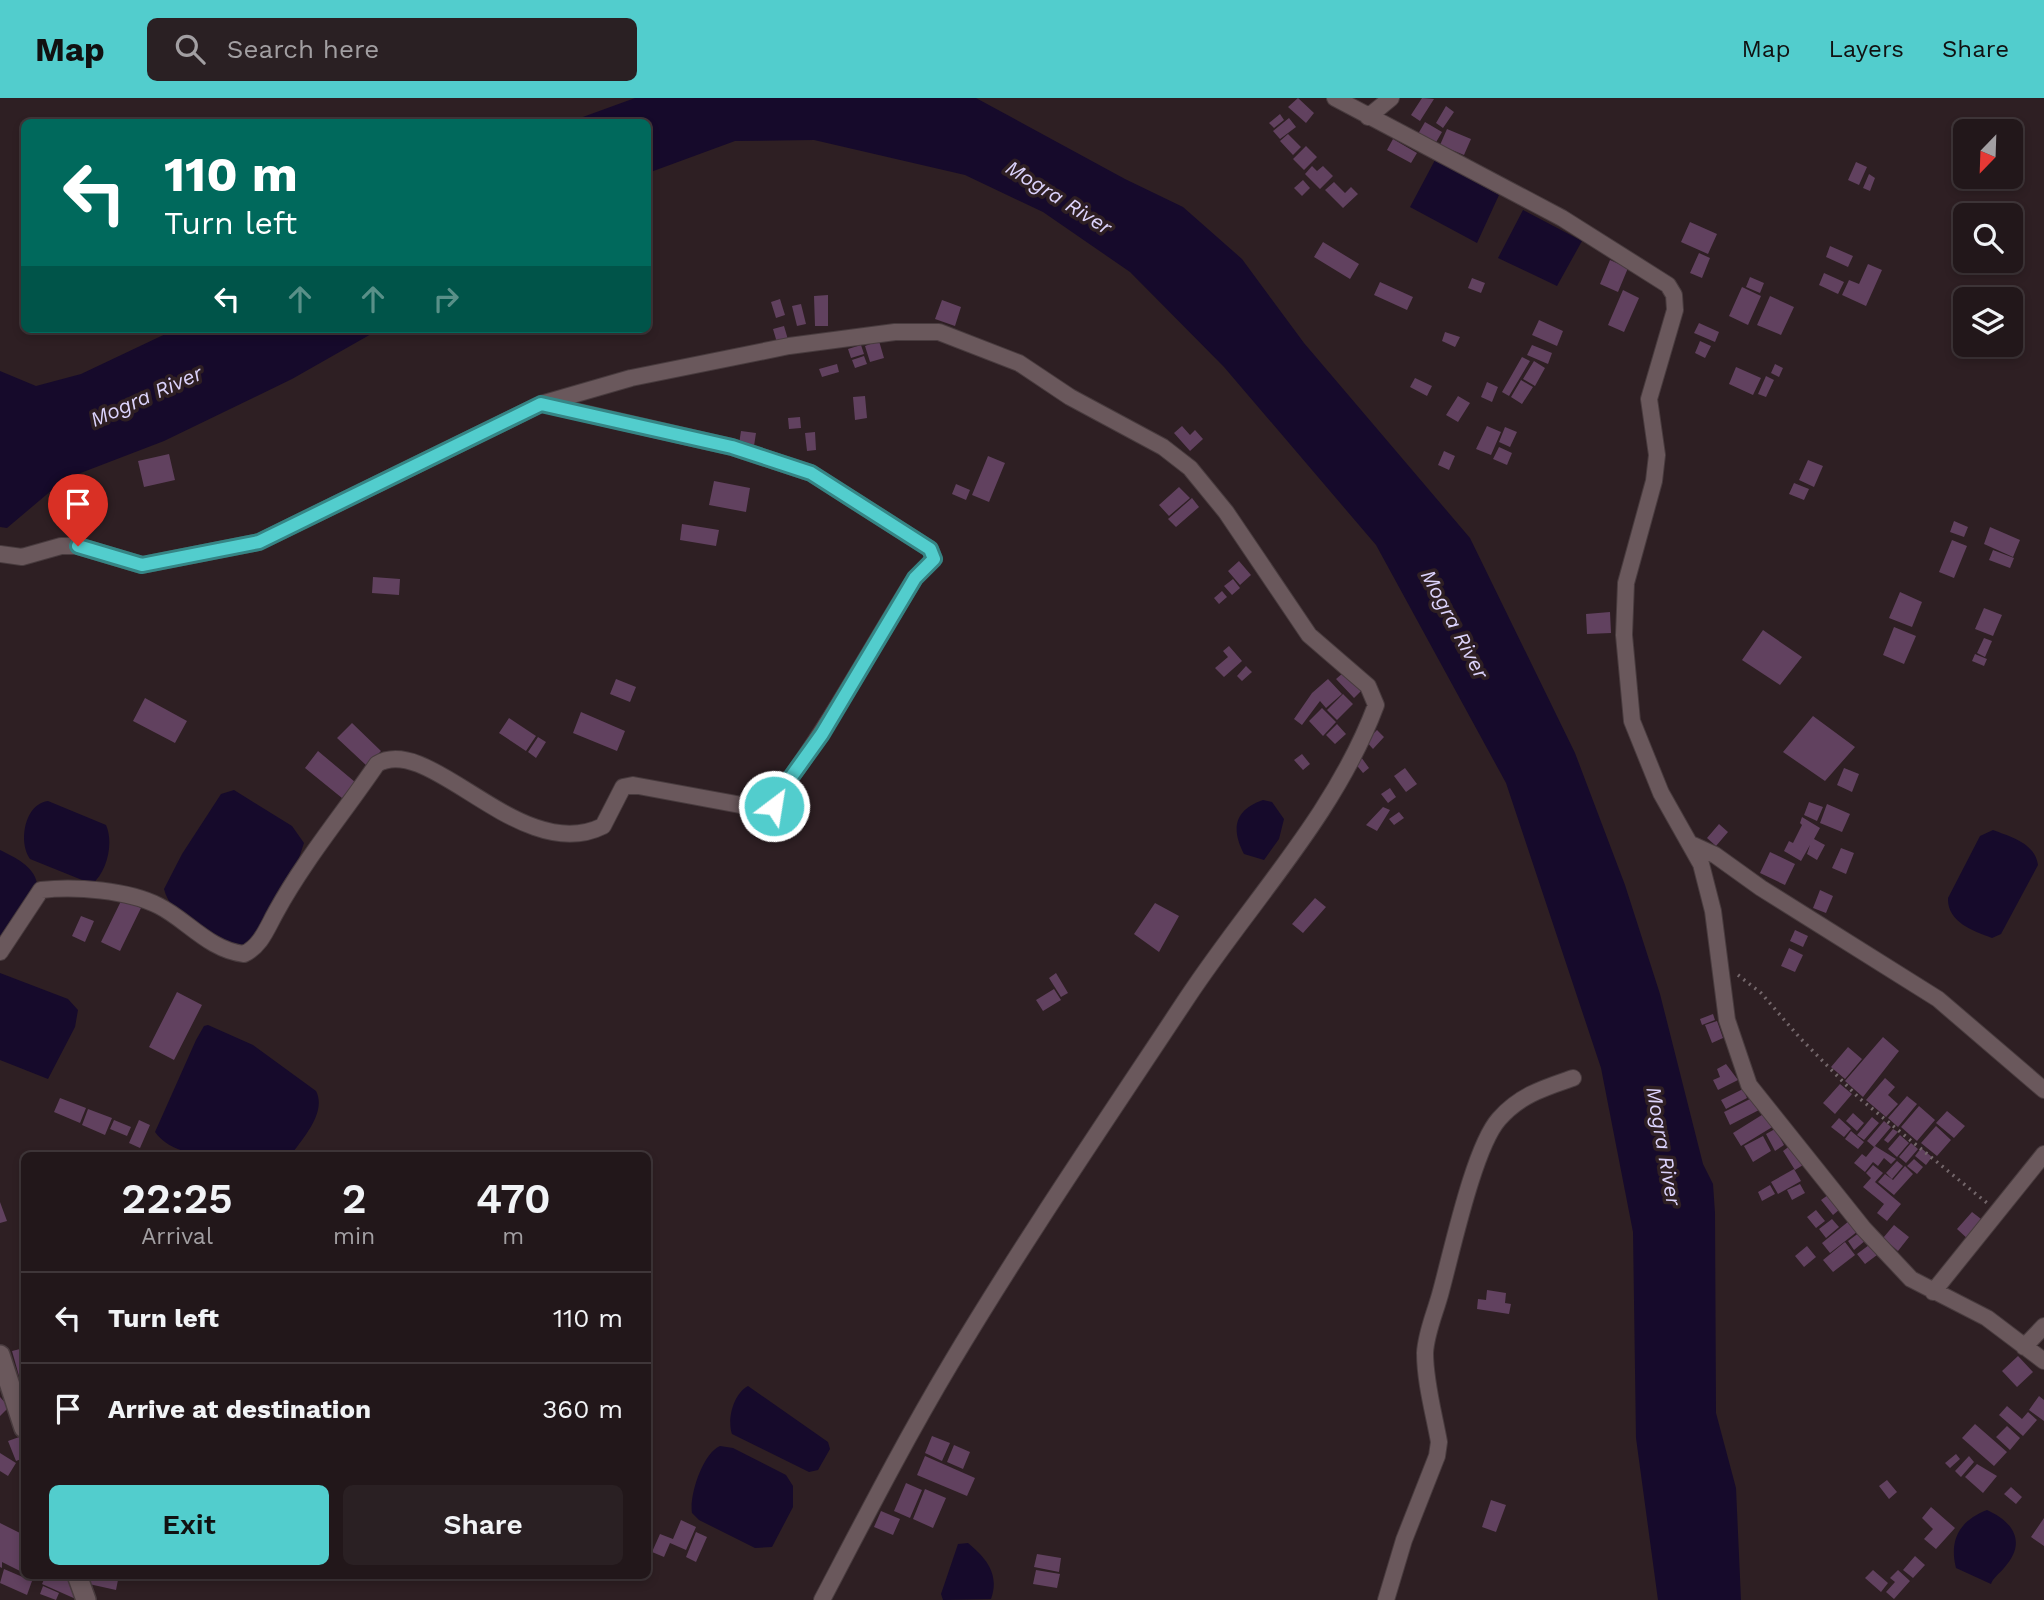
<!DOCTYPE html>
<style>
:root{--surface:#22171a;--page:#2a2023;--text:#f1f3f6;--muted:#a29fa2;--line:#3f3639;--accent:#52cdcd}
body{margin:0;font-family:"Work Sans",sans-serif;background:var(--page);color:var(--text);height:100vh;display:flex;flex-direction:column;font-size:26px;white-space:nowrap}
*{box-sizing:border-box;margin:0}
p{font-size:23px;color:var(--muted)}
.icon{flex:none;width:38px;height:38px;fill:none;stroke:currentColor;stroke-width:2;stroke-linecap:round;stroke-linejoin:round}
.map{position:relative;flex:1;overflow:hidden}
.sheet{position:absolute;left:21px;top:1054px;width:630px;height:427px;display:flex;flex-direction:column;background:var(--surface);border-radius:10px;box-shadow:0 4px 10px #0003,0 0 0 2px var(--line)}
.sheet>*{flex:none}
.top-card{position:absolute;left:21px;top:21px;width:630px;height:214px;border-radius:10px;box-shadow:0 4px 10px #0003,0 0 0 2px var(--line);background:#00695c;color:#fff;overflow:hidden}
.needle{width:46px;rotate:203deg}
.fabs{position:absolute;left:1953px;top:21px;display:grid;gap:14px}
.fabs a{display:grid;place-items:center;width:70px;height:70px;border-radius:10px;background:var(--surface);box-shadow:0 4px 10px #0003,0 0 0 2px var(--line);font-size:35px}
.pin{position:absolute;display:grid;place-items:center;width:60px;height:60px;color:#fff;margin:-72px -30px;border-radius:50% 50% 50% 0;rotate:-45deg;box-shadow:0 0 7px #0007}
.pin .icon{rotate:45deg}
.me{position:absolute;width:77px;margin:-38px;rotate:31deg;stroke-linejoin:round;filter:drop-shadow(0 0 5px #0008)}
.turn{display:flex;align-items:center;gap:24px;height:147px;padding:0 28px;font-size:32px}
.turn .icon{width:91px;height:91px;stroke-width:2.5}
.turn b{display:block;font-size:49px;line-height:60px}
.lanes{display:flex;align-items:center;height:66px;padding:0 28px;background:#0003;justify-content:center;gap:35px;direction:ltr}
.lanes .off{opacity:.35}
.eta{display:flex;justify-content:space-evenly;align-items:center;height:119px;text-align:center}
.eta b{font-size:42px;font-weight:600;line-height:49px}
.cta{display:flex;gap:14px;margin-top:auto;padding:14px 28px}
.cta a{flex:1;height:80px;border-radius:10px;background:var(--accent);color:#111;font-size:28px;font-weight:600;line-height:80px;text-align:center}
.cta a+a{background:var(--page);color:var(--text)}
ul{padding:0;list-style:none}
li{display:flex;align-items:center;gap:21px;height:91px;padding:0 28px;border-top:2px solid var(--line)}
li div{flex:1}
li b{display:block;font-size:26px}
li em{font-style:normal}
header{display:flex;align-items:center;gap:42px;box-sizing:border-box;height:98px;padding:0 35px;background:var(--accent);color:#111}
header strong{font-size:33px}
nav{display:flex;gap:38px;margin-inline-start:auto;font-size:24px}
.search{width:490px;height:63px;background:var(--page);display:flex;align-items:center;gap:18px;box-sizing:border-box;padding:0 24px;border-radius:10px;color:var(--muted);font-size:26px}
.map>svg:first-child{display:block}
.water{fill:#160a2b}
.building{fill:#61415f}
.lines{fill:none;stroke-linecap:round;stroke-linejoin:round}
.minor-casing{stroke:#483b3e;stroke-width:18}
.tertiary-casing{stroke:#483b3e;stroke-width:22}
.path{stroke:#74676b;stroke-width:3.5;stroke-dasharray:2 5;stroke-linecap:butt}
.minor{stroke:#6a585c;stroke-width:16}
.tertiary{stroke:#6a585c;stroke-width:19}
.route-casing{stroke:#358585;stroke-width:18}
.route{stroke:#52cdcd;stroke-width:12}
.labels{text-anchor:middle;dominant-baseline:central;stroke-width:7;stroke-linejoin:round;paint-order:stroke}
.water-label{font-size:21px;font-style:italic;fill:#dcd3fc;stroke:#2e1f23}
</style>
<header>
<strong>Map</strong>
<div class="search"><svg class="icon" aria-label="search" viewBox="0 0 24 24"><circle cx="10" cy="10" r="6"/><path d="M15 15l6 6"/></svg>Search here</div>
<nav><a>Map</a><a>Layers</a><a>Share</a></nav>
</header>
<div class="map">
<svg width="2044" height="1502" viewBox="0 0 2044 1502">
<rect width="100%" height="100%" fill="#2e1f23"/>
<path class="water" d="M635 0H976L1125 81 1183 109 1242 161 1304 245 1470 440 1575 655 1625 787 1660 896 1703 1066 1713 1086 1715 1115 1716 1315 1736 1390 1741 1502H1658L1636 1340 1633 1134 1601 970 1506 685 1376 447 1224 269 1130 174 1043 114 965 77 814 42 735 43 648 75V24H569Z
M1435 62 1499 97 1477 145 1410 109Z
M1523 112 1582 143 1557 188 1498 160Z
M176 231H380L292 281 164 343 65 381 7 430 0 429V273L36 288 81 276Z
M234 692 292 728 304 745 297 766 250 847 240 850C215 839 171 821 164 791L182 756 221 696Z
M1263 702 1272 704 1284 721 1279 741 1264 762 1244 756C1231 731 1234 712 1263 702Z
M48 703 106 727C114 745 107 774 92 786L30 761C18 745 24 706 48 703Z
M1993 732C2011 739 2035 745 2038 767L2001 836 1992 840C1973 833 1947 824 1948 800L1980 738Z
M0 752C14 759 34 768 37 785L0 844Z
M0 875 68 901 78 912 75 929 48 981 0 962Z
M208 927 253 947 316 993C327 1014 303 1040 291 1057 252 1057 180 1069 155 1034L196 942 204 928Z
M748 1288 828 1344 830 1351 818 1372 809 1374 732 1336C727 1322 733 1296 748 1288Z
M720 1348 733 1350 786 1377 793 1388V1409L772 1449 755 1450 699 1422 692 1415C689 1397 703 1355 720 1348Z
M1987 1412C2014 1424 2027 1445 2004 1470 1999 1476 1993 1480 1991 1486L1956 1470C1949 1442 1959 1423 1987 1412Z
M968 1445C986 1460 1000 1476 991 1501L943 1502 941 1496 958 1446Z"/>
<path class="building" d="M1298 0 1314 15 1306 25 1288 9Z
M1422 0 1434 1 1420 23 1411 17Z
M1446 8 1454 14 1443 30 1436 25Z
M1280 16 1284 22 1274 30 1269 25Z
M1289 20 1296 29 1280 41 1273 33Z
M1425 24 1442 34 1435 46 1418 36Z
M1447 31 1471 41 1464 57 1440 47Z
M1288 36 1301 49 1293 57 1280 43Z
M1393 41 1417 55 1411 65 1387 52Z
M1306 48 1317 59 1304 72 1293 61Z
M1856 64 1867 69 1859 87 1848 82Z
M1312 68 1317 73 1323 68 1333 78 1320 91 1305 76Z
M1869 76 1875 80 1870 93 1863 90Z
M1303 82 1310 90 1302 98 1294 90Z
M1334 84 1345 95 1351 89 1358 96 1343 110 1325 92Z
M1690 124 1717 136 1708 156 1681 144Z
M1323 144 1359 166 1350 181 1314 159Z
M1830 148 1853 158 1848 169 1826 159Z
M1699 155 1710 160 1702 180 1690 175Z
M1610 162 1628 170 1618 194 1600 186Z
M1868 166 1882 172 1866 208 1842 197 1849 182 1859 186Z
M1824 175 1844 184 1838 196 1819 187Z
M1750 179 1764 185 1760 195 1746 189Z
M1472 180 1485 185 1481 195 1468 190Z
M1380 184 1413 199 1407 212 1374 197Z
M1742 189 1761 198 1748 227 1729 218Z
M1623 192 1639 200 1624 234 1608 227Z
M828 197V228H815L814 198Z
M1770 198 1794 209 1781 237 1757 227Z
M780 201 785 217 776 220 771 204Z
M942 202 961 209 955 228 935 221Z
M801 206 806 226 797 228 792 208Z
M1539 222 1563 233 1557 248 1532 237Z
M1699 225 1719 234 1715 244 1694 235Z
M784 228 789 245 778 248 773 231Z
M1445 234 1460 239 1455 249 1442 243Z
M879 243 884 260 870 264 865 248Z
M1700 243 1711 248 1705 260 1695 255Z
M861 247 864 256 851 260 848 251Z
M1532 247 1552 255 1548 266 1527 257Z
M864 258 867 266 855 270 852 262Z
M1522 259 1530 263 1509 298 1502 294Z
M1534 263 1545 270 1535 288 1523 281Z
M837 266 839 274 822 279 819 271Z
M1775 266 1783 270 1779 279 1771 275Z
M1736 269 1761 280 1753 297 1729 286Z
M1766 278 1774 282 1766 299 1758 296Z
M1415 280 1432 288 1427 298 1410 289Z
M1521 282 1533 289 1522 306 1511 299Z
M1487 284 1498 289 1492 304 1481 299Z
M865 298 867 320 855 322 853 299Z
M1458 298 1470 305 1458 324 1446 317Z
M800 319 801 330 789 331 788 320Z
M1182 328 1190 337 1195 332 1203 341 1190 353 1174 335Z
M1487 328 1501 334 1491 357 1476 351Z
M1505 329 1517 334 1510 349 1499 344Z
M741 333 756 335 754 348 739 346Z
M815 334 816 352 807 353 805 335Z
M1499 349 1512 355 1507 367 1493 361Z
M1444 353 1455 358 1449 372 1438 367Z
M169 356 175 382 144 389 138 363Z
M988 358 1005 365 989 404 972 397Z
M1808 362 1823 368 1814 389 1799 382Z
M714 383 750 390 746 414 709 407Z
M1794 385 1809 391 1804 402 1789 396Z
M956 386 970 392 966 402 952 396Z
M1179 389 1190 400 1169 418 1159 407Z
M1192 400 1199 409 1176 429 1168 421Z
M1954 423 1968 429 1964 439 1950 434Z
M682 426 719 432 716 448 680 442Z
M1990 429 2020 442 2013 459 1984 446Z
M1952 442 1967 448 1954 480 1939 474Z
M1993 452 2014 460 2010 470 1989 462Z
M1239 463 1251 477 1240 487 1228 473Z
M373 479 400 481 399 497 372 495Z
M1233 481 1240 490 1232 497 1224 488Z
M1222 493 1227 499 1219 506 1214 500Z
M1900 494 1922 504 1912 529 1889 520Z
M1984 510 2002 517 1993 538 1975 531Z
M1610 514 1611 535 1587 536 1586 516Z
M1894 529 1916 538 1904 566 1883 557Z
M1763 532 1802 559 1780 587 1742 562Z
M1984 540 1992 543 1985 559 1977 555Z
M1229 548 1242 563 1224 579 1215 570 1228 559 1223 553Z
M1975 556 1987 561 1984 568 1972 563Z
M1246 568 1252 574 1242 583 1237 578Z
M1343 575 1361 593 1354 600 1336 581Z
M616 581 636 589 630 604 610 596Z
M1328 581 1342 596 1326 610 1320 603 1302 627 1294 621 1312 595Z
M1343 596 1353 606 1337 622 1327 612Z
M145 600 187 623 175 645 133 623Z
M1322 610 1336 624 1323 638 1309 623Z
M581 614 625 633 617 653 573 635Z
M1813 618 1855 649 1825 683 1783 654Z
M509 620 536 638 526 653 499 635Z
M352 625 381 653 367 668 337 640Z
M1337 626 1346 636 1335 646 1326 637Z
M1377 632 1384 639 1373 651 1366 643Z
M538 639 546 644 536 660 528 654Z
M318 653 355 684 342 700 305 670Z
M1302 656 1310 666 1303 672 1294 662Z
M1361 659 1369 670 1363 675 1354 664Z
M1405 670 1417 686 1406 694 1394 678Z
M1844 670 1859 676 1852 694 1837 687Z
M1390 690 1396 699 1388 705 1381 696Z
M1809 704 1823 709 1817 723 1804 717Z
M1827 706 1850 716 1842 734 1820 725Z
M1383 709 1390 712 1377 733 1366 727Z
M1399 714 1404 720 1394 727 1389 721Z
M1802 719 1820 730 1814 741 1825 747 1817 762 1807 756 1810 747 1801 763 1784 753 1789 743 1793 745 1802 727 1800 725Z
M1719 726 1728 734 1716 748 1707 740Z
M1841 750 1854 755 1846 776 1832 770Z
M1770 754 1795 766 1785 787 1760 775Z
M1820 792 1833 798 1826 815 1813 810Z
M1315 800 1326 809 1303 835 1292 826Z
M122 801 141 810 120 853 101 844Z
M1155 805 1179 818 1159 854 1134 836Z
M81 818 94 823 85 844 72 838Z
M1795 832 1808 838 1803 849 1790 843Z
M1789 850 1803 857 1795 874 1781 868Z
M1056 875 1068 895 1061 899 1049 880Z
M1054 891 1061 902 1043 913 1036 902Z
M177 894 202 907 174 962 149 949Z
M1713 916 1715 922 1702 927 1700 921Z
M1717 923 1723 940 1712 945 1705 927Z
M1883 939 1899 953 1863 999 1845 983Z
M1848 949 1862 961 1845 981 1831 969Z
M1726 966 1738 982 1718 992 1713 982 1720 979 1717 971Z
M1885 980 1895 989 1888 997 1898 1006 1886 1019 1866 1002Z
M1840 986 1852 996 1835 1016 1823 1005Z
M1743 991 1747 1000 1726 1011 1721 1002Z
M1907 998 1917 1006 1898 1029 1888 1020Z
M60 1000 86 1010 80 1025 54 1014Z
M1752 1000 1759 1012 1730 1027 1724 1014Z
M1919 1008 1935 1022 1917 1043 1901 1029Z
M88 1011 112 1020 105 1037 82 1027Z
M1947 1013 1965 1028 1954 1040 1936 1025Z
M1765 1015 1774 1028 1741 1048 1733 1035Z
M1853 1015 1864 1025 1857 1033 1846 1023Z
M1872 1019 1879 1025 1864 1042 1857 1037Z
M1839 1020 1851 1031 1844 1039 1831 1029Z
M114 1022 131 1029 127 1038 110 1031Z
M139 1022 150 1027 140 1050 129 1045Z
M1884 1023 1891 1029 1874 1049 1867 1043Z
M1936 1028 1951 1042 1937 1058 1921 1045Z
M1775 1031 1784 1047 1775 1053 1766 1036Z
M1893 1031 1898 1034 1888 1045 1884 1042Z
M1851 1033 1864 1044 1858 1051 1845 1041Z
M1900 1037 1909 1045 1897 1059 1888 1051Z
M1763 1038 1771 1053 1753 1064 1744 1048Z
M1911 1045 1918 1051 1906 1065 1899 1059Z
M1791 1047 1803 1067 1795 1072 1783 1053Z
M1875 1048 1896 1061 1891 1066 1884 1060 1878 1068 1873 1064 1865 1074 1854 1065 1862 1056 1866 1059Z
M1921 1050 1932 1059 1926 1067 1915 1058Z
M1914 1061 1923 1069 1917 1076 1907 1068Z
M1897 1063 1903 1068 1892 1081 1886 1075Z
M1873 1067 1883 1075 1875 1084 1901 1106 1887 1123 1877 1115 1884 1106 1863 1089 1871 1080 1866 1075Z
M1905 1068 1913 1076 1894 1097 1878 1084 1885 1076 1893 1082Z
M1794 1071 1801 1083 1778 1096 1771 1084Z
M1800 1086 1805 1095 1792 1102 1787 1092Z
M1770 1087 1775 1096 1762 1103 1758 1094Z
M1828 1097 1840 1111 1833 1117 1821 1102Z
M0 1104 7 1123 0 1125Z
M1816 1112 1825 1123 1816 1130 1807 1119Z
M1972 1114 1985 1124 1969 1142 1957 1131Z
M1832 1121 1839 1129 1826 1140 1819 1131Z
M1849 1123 1858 1133 1830 1155 1822 1145Z
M1894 1127 1909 1139 1898 1153 1883 1140Z
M1860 1134 1866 1142 1854 1152 1848 1143Z
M1845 1144 1855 1157 1833 1174 1823 1162Z
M1869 1147 1877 1157 1865 1166 1857 1156Z
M1807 1148 1816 1159 1804 1169 1795 1158Z
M1487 1192 1506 1195 1505 1205 1511 1206 1509 1216 1477 1211 1478 1201 1486 1202Z
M24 1250V1284L21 1285 12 1253Z
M2018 1258 2033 1274 2017 1289 2002 1273Z
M2039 1298 2044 1302V1323L2029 1312Z
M0 1299 9 1309 0 1318Z
M2007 1308 2022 1321 2028 1314 2037 1322 2023 1338 1999 1317Z
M1975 1326 2007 1354 1994 1368 1962 1340Z
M2007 1328 2020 1340 2010 1352 1996 1339Z
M22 1338 24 1360 16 1363 8 1343Z
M932 1338 950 1345 942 1363 925 1355Z
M954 1347 970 1354 963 1371 947 1364Z
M0 1355 16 1365 8 1378 0 1373Z
M1956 1356 1960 1361 1950 1370 1945 1365Z
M925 1358 975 1380 967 1398 917 1377Z
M1969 1358 1974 1364 1961 1379 1955 1373Z
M1977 1366 1997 1378 1983 1395 1965 1379Z
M1887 1382 1897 1394 1889 1401 1879 1388Z
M906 1385 922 1392 910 1420 894 1413Z
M2011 1389 2022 1399 2016 1406 2004 1396Z
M925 1391 946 1400 933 1430 913 1421Z
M1491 1402 1506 1407 1496 1434 1482 1429Z
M1931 1409 1955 1430 1936 1451 1924 1441 1933 1431 1922 1420Z
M881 1413 900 1421 893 1437 874 1429Z
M2044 1420V1448L2031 1439Z
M681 1422 696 1429 686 1452 670 1445 664 1459 652 1454 660 1436 673 1441Z
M0 1425 24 1437V1475L2 1464V1470L0 1469Z
M696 1434 707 1439 696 1464 686 1459Z
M1037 1456 1061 1460 1059 1474 1034 1469Z
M1915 1458 1925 1467 1913 1480 1903 1472Z
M4 1471 32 1483 27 1497 0 1485Z
M1036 1472 1060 1476 1057 1490 1033 1486Z
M1873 1472 1888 1485 1881 1494 1865 1480Z
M1898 1472 1910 1483 1894 1501 1886 1494 1895 1484 1890 1480Z
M46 1477H73L78 1502 42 1486Z
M87 1477H119L116 1492 89 1486Z
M43 1488 59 1495 56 1502 40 1496Z"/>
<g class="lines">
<defs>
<path id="minor" d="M1335 0 1562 120 1668 187 1674 197 1675 212 1649 301 1657 357 1654 383 1626 485 1624 537 1632 623 1661 695 1701 766 1713 813 1727 922 1749 987 1864 1131 1911 1181 1987 1220 2044 1263
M1368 19 1391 0
M0 456 22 459 61 448H78L142 467 259 444 541 306 631 280 789 248 895 234H939L1019 265 1070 299 1163 349 1190 370 1226 414 1309 537 1368 588 1376 607C1335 717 1251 803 1187 900 1107 1021 1025 1141 951 1265 905 1342 864 1422 822 1502
M1693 747 1715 757 1761 790 1938 901 2044 992
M0 854 41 792C75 788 128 792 159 808 187 822 209 852 244 856 261 848 267 830 276 814 305 761 343 716 377 666 430 634 521 769 603 728L623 689 633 687 768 712C778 705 782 692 789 682 835 618 873 547 915 480L934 461 930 451 811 375 732 349 544 306
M1933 1194 2044 1056
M2024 1249 2044 1228
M1386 1502 1404 1442 1437 1358 1439 1344C1434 1316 1425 1284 1425 1255 1426 1234 1436 1213 1441 1193 1452 1153 1474 1049 1499 1021 1520 997 1544 990 1573 980"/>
<path id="tertiary" d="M0 1257 24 1330
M77 1477 86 1502"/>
</defs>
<use href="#minor" class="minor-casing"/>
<use href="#tertiary" class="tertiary-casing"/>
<path class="path" d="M1738 877 1761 895 1800 940 1859 1000 1987 1105"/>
<use href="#minor" class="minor"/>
<use href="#tertiary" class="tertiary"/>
</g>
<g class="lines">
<defs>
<path id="route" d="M78 448 142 467 259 444 541 306 732 349 811 375 930 451 934 461 915 480 822 636 784 689 774 708"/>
</defs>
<use href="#route" class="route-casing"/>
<use href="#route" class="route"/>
</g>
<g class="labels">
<g class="water-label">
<text transform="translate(1059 99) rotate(32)">Mogra River</text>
<text transform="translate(146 298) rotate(-24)">Mogra River</text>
<text transform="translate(1455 526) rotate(62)">Mogra River</text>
<text transform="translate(1664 1048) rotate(80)">Mogra River</text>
</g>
</g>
</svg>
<div class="fabs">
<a><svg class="needle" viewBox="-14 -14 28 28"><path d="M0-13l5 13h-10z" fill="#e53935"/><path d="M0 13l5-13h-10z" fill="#a29fa2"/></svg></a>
<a><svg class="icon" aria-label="search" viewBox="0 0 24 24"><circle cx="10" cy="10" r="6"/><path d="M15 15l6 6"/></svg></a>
<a><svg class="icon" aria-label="layers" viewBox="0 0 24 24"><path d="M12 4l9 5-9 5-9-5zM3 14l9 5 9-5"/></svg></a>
</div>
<div class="pin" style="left:78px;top:448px;background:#d93025"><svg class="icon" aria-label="arrive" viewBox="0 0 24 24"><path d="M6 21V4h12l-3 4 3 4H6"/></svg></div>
<svg class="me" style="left:774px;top:708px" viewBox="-20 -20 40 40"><circle r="17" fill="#52cdcd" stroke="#fff" stroke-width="3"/><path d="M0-11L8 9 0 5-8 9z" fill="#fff"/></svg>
<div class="top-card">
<div class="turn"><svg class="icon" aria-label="left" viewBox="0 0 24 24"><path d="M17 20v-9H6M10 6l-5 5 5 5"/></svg><div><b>110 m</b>Turn left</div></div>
<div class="lanes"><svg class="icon" aria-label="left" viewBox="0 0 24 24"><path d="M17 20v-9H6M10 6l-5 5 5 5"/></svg><svg class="icon off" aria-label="ahead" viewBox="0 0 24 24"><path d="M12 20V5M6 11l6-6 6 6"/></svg><svg class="icon off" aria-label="ahead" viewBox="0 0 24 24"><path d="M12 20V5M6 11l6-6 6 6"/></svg><svg class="icon off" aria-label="right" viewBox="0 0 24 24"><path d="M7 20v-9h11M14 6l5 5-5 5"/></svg></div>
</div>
<section class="sheet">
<div class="eta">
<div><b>22:25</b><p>Arrival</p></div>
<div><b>2</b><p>min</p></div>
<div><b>470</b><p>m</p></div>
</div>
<ul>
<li><svg class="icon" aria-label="left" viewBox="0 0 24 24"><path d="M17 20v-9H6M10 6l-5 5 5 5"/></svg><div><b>Turn left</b></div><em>110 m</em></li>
<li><svg class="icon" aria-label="arrive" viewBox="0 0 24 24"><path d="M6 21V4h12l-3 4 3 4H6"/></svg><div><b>Arrive at destination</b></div><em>360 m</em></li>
</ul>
<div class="cta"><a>Exit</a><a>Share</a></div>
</section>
</div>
